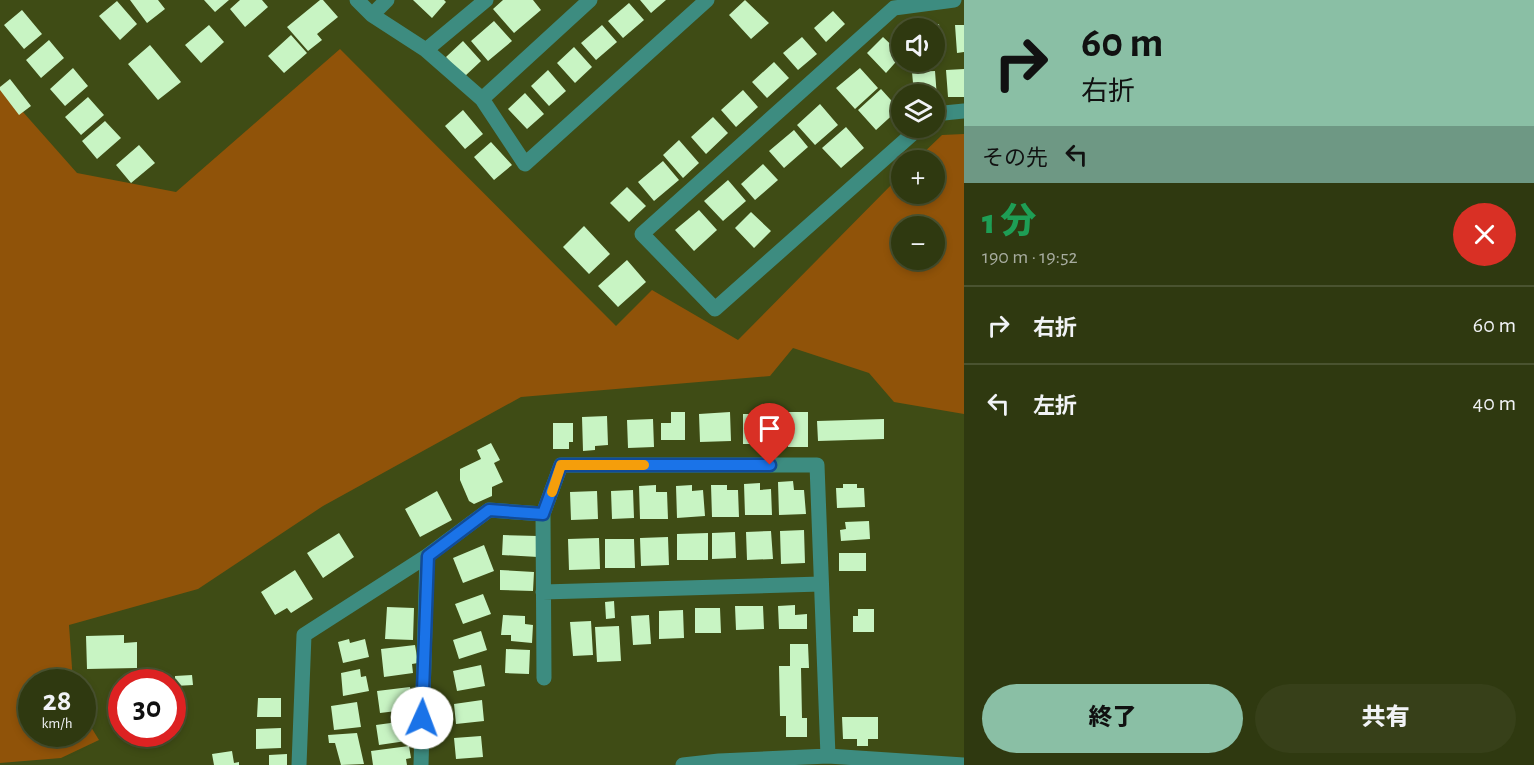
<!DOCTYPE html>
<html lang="ja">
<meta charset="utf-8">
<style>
:root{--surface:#2f3910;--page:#374019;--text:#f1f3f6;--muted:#a7ac9f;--line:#4a5330;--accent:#8abfa5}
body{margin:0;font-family:"Alegreya Sans","Noto Sans JP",sans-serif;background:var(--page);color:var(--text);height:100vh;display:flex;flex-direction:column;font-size:22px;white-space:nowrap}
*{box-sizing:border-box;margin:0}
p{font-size:20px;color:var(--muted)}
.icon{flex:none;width:33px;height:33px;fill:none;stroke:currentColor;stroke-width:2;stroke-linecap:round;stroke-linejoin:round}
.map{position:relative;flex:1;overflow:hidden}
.drawer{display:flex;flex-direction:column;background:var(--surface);width:570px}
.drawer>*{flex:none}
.hud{background:#8abfa5;color:#111;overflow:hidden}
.fabs{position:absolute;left:891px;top:18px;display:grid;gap:12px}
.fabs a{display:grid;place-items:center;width:54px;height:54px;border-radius:50%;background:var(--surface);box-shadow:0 3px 9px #0003,0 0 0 2px var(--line);font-size:30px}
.speed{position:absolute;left:18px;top:669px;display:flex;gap:12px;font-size:30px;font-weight:700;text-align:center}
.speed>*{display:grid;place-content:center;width:78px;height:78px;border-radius:50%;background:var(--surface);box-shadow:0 3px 9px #0003,0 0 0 2px var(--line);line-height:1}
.speed small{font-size:15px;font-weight:400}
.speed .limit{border:9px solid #d22;background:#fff;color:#111}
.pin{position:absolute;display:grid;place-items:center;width:51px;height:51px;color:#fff;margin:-62px -26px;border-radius:50% 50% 50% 0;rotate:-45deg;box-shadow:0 0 6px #0007}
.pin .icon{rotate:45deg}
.me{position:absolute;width:66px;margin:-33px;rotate:2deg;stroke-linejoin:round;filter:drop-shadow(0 0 4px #0008)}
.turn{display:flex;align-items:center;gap:21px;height:126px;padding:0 18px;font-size:27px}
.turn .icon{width:78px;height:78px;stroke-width:2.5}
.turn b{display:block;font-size:42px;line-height:51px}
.then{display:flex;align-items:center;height:57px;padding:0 18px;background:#0003;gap:12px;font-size:22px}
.round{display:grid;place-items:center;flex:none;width:63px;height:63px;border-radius:32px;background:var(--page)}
.headline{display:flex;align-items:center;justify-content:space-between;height:102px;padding:0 18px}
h1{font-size:36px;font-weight:800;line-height:45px;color:#1e9e55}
.action{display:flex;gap:12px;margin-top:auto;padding:12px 18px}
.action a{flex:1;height:69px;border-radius:36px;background:var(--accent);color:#111;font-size:24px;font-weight:800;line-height:69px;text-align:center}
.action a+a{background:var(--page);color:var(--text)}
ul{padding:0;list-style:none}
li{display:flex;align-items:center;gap:18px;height:78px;padding:0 18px;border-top:2px solid var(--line)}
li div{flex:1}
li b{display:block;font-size:22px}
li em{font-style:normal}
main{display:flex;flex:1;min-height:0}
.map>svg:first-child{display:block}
.green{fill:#905309;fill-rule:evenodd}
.building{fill:#c8f4c3}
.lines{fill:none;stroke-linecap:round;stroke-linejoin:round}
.minor{stroke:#3d8c80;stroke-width:15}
.route-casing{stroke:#114b97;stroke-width:15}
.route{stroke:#1a73e8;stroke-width:10}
.slow{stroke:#f59e0b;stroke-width:10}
</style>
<main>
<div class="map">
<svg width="964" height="765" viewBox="0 0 964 765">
<rect width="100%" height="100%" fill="#3f4c15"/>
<path class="green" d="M340 49 616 326 652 290 738 340 901 175 902 194H934V160H916L942 135 964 134V414L894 402 869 373 793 348 770 376 521 397 323 506 198 589 69 625 73 682H32V734H82L83 714 99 740 61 758 0 763V86L77 173 176 192ZM902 226H934V260H902Z"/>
<path class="building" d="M130 0H158L165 9 147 23Z
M204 0H229L215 12Z
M240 0H262L268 7 245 27 230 9Z
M320 0H323L338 17 317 34 322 40 308 51 287 27Z
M413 0H444L446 2 432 18Z
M503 0H533L541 10 514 33 493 9Z
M640 0H666L651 13Z
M745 0 769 23 751 39 729 15Z
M117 1 137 24 120 40 99 16Z
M629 3 644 20 623 38 608 21Z
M22 10 42 34 24 49 4 25Z
M833 11 845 24 826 42 814 28Z
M494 21 512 41 488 61 471 41Z
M939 24 942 50 934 51V28L912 27Z
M209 25 224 42 201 63 185 45Z
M602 25 617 42 596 60 581 43Z
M955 25H964V52L957 53Z
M291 35 307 53 284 73 268 56Z
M802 37 817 54 798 70 783 53Z
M883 37 902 55 886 73 867 53Z
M49 40 64 58 41 78 26 60Z
M463 41 481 61 464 77 446 57Z
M150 45 181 82 158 100 128 64Z
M574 47 592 67 575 83 557 63Z
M774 62 789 78 767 98 752 82Z
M73 68 88 86 65 106 50 89Z
M860 68 878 88 855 109 836 88Z
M964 69V97H948L946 70Z
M548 70 566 91 549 106 531 86Z
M935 71 937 98 934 94H914L912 72Z
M10 79 31 106 19 115 0 90V87Z
M881 89 899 109 876 130 858 110Z
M743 90 758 107 736 127 721 110Z
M525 93 544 114 527 129 508 109Z
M88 97 104 115 81 135 65 117Z
M820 104 838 125 815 145 797 125Z
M463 110 483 134 465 149 445 126Z
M713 117 728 133 706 154 691 137Z
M105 121 121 138 97 159 82 141Z
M846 127 864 148 841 168 822 148Z
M794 130 808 147 784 168 769 151Z
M679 140 699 163 683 178 663 155Z
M491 142 512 165 494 180 474 157Z
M139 145 155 163 131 183 116 165Z
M663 161 679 180 654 201 638 182Z
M763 164 778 180 755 200 741 184Z
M728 180 746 201 723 221 704 201Z
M627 187 646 206 629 222 610 203Z
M699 210 717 230 694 251 675 230Z
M751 212 771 231 754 248 735 228Z
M584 226 610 254 589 274 563 247Z
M627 260 646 282 618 307 598 286Z
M671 412H685V440H661V423H671Z
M730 412 731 441 700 442 699 414Z
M777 412H808V447H788V427H777Z
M743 414H772V444H743Z
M607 416 608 445 595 446V450L583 451 582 417Z
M653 419 654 447 628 448 627 420Z
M884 419V439L818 441 817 421Z
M553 423H573V442H569V449H553Z
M491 443 500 460 494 463 503 482 492 487V496L474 504 469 501 460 480V469L481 459 477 450Z
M793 481 794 490H804L806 514 779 515 778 482Z
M760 483V490L771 489 772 515H745L744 484Z
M843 484H857V488H864L865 507 837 508 836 488H843Z
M656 485V492H667L668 519H640L639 486Z
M692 485V491L703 490 705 516 677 518 676 486Z
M711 485H727V490H738L739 517H712Z
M633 490 634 518 612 519 611 491Z
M437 491 452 520 420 537 405 509Z
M597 491 598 519 571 520 570 492Z
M869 521 870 539 841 541 840 530 846 529 845 522Z
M804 530 805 563 781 564 780 531Z
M771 531 773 559 747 560 746 532Z
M735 532 736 558 712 559V533Z
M339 533 354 557 323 578 307 553Z
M708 533V560H677V534Z
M503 535 538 536V557L502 555Z
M668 537 669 565 641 566 640 538Z
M599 538 600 569 569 570 568 539Z
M605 539H634L635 568H605Z
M484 545 494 571 463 583 453 558Z
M839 553H866V571H839Z
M295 570 313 599 291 613 287 608 275 615 261 592Z
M500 570 534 572 533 591 500 590Z
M483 594 491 614 463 624 455 604Z
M614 601 615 618 606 619 605 602Z
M795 605V615L807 614V629H779L778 606Z
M735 606H763L764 629 736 630Z
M387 607 414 608 413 640 385 639Z
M695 608H720L721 633H695Z
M858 609H874V632H853V616H858Z
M683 610 684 638 659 639V611Z
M503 615 525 616V624L533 625 532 643 511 641V635H501Z
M649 615 651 644 633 645 631 616Z
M591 621 593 655 573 656 570 622Z
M619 626 621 661 597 662 595 627Z
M481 631 487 650 459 659 453 640Z
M124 635V643L137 642V668L87 669 86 636Z
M349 639 350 643 365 639 369 657 343 663 338 642Z
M790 644H808L809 668H801L802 718H807V737H786V716H780L779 666H790Z
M415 645 418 663 412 664 413 673 384 677 381 649Z
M506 649 530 650 529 674 505 673Z
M481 665 485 686 457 691 453 671Z
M360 669 361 677 366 676 369 691 343 696 341 673Z
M192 675 193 685 175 686V676Z
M410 687 413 709 380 713 377 691Z
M258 698H281V717H257Z
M482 700 484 721 456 724 454 704Z
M357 702 361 727 334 730 331 706Z
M413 712 415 723 404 724 406 741 379 745 376 725 398 722V714Z
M842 717H878V739H868V746H857V739H843Z
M281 728V748L256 749V729Z
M357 733 364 764 341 765 335 743H329L328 735Z
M481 736 483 757 456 759 454 738Z
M409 746 411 758 406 759 407 765H373L371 751Z
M232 751 234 763 239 762V765H214L212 754Z
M287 754V765H269V755Z"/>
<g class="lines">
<path class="minor" d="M357 0 372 15 426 50 482 99 525 164 707 0
M372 15 387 0
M426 50 486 0
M482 99 590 0
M934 114 964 111
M919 128 715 309 642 234 894 8 954 0
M543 592 821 584
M544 678 543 514 561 465H817L828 756
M299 765 304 635 427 556 489 510 543 514
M421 765 427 556
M683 765 719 761 828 756 964 765"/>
</g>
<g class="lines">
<defs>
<path id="route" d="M422 718 428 556 489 510 543 514 561 465H770"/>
</defs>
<use href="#route" class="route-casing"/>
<use href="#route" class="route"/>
<path class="slow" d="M552 492 561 465H644"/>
</g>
</svg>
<div class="fabs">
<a><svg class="icon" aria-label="sound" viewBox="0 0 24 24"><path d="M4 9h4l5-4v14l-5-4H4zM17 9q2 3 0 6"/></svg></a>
<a><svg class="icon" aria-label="layers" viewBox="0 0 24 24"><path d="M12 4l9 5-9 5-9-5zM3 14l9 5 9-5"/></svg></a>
<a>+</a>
<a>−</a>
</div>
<div class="speed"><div>28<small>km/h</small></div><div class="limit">30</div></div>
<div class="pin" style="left:770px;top:465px;background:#d93025"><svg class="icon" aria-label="arrive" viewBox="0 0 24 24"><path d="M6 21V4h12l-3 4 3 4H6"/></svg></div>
<svg class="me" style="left:422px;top:718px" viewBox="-20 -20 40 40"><circle r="19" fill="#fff"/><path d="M0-13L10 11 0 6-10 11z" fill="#1a73e8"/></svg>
</div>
<section class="drawer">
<div class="hud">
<div class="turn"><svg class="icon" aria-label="right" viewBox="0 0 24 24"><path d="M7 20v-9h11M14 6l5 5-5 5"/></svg><div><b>60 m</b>右折</div></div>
<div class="then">その先<svg class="icon" aria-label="left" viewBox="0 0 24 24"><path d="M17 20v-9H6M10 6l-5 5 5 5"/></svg></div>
</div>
<div class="headline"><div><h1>1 分</h1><p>190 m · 19:52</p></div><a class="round" style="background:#d93025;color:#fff"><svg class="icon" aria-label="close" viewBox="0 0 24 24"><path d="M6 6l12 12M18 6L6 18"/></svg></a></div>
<ul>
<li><svg class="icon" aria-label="right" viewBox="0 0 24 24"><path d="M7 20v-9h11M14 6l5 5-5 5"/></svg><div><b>右折</b></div><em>60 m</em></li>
<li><svg class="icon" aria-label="left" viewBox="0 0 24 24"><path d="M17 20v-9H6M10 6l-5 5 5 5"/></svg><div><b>左折</b></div><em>40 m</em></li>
</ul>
<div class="action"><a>終了</a><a>共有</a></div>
</section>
</main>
